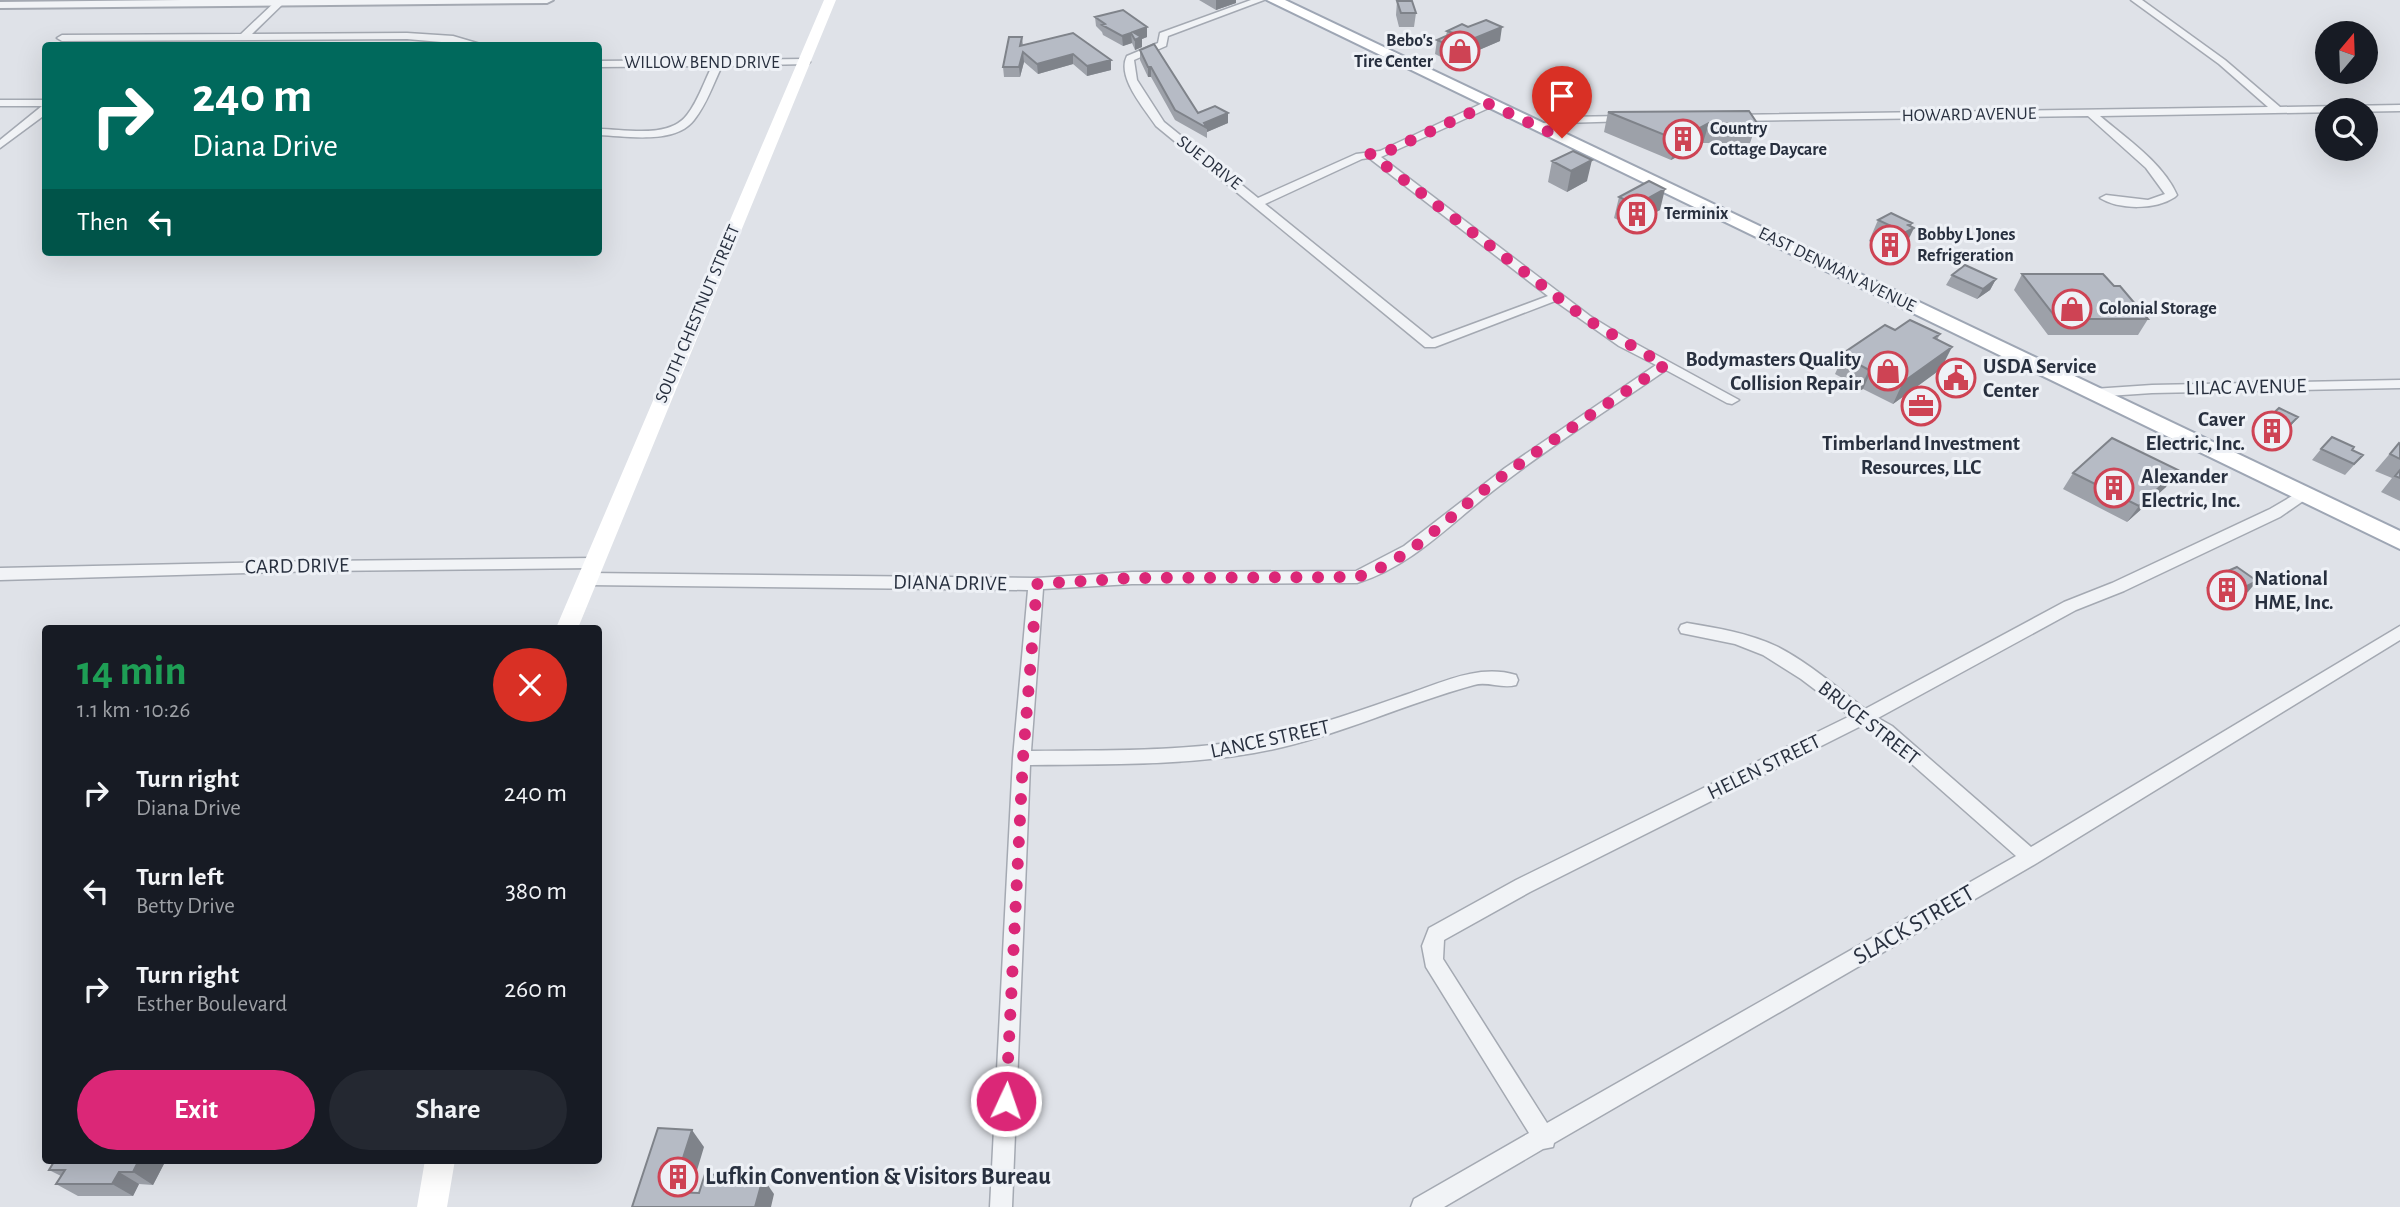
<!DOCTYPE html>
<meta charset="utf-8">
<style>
:root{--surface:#171b24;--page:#242831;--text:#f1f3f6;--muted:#9ea1a6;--accent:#db2777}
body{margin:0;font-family:"Alegreya Sans",sans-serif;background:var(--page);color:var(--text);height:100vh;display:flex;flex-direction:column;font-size:26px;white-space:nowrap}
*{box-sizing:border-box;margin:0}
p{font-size:23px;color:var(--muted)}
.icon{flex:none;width:38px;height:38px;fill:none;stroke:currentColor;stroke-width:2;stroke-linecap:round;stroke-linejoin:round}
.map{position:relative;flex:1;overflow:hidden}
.details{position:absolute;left:42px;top:625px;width:560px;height:539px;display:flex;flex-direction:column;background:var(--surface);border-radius:7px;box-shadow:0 7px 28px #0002}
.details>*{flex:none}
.hud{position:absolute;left:42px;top:42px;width:560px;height:214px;border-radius:7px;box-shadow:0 7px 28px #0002;background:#00695c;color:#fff;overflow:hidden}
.needle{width:46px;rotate:19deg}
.fabs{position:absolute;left:2315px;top:21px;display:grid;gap:14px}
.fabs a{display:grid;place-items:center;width:63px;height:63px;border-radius:50%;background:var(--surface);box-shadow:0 7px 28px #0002;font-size:35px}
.pin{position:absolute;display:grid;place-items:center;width:60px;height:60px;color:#fff;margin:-72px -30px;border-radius:50% 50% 50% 0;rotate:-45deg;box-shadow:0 0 7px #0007}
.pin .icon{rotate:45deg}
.me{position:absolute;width:77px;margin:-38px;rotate:3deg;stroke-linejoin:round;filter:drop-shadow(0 0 5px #0008)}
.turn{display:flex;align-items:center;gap:24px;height:147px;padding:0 35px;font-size:32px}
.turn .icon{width:91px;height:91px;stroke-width:2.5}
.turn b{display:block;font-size:49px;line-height:60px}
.then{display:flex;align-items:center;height:66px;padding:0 35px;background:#0003;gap:14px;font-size:26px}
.round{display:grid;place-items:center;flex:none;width:74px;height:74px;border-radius:37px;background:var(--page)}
.head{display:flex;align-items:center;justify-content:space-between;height:119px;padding:0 35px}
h1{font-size:42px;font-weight:700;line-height:52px;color:#1e9e55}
.action{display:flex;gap:14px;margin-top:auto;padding:14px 35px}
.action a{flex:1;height:80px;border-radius:42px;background:var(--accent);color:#fff;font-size:28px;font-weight:700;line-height:80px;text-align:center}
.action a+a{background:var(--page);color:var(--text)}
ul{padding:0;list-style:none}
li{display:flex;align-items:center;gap:21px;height:98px;padding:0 35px}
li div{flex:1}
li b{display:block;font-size:26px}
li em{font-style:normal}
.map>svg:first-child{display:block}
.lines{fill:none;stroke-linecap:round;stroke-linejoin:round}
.minor-casing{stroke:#a4a9b2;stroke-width:3}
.tertiary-casing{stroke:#a4a9b2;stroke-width:4}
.primary-casing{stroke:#9ea6b4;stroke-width:4}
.minor{fill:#f1f3f6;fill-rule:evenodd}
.tertiary{fill:#f1f3f6;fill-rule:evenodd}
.secondary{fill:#fff;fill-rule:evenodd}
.primary{fill:#fff;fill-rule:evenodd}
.wall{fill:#9da1a9}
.shaded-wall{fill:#7f838a}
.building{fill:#b6bbc5;stroke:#7f838a;stroke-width:2}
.route{stroke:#db2777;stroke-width:12;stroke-dasharray:0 21.6}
.labels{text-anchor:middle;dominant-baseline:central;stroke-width:6;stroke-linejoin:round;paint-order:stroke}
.far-poi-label{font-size:18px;font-weight:bold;fill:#28303f;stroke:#eef1f6;text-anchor:start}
.far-street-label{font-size:18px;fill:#28303f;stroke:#eef1f6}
.poi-label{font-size:21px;font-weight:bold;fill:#28303f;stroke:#eef1f6;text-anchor:start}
.street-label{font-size:21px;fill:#28303f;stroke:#eef1f6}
.near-street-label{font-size:24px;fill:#28303f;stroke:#eef1f6}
.near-poi-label{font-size:24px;font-weight:bold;fill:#28303f;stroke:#eef1f6;text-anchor:start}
</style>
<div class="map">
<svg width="2400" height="1207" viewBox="0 0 2400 1207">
<rect width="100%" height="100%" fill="#dfe2e8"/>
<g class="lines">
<defs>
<path id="minor" d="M277 0H287L252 34 407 33 453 36 487 46 407 39 62 41 57 38 62 35 241 34Z
M1251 0H1264L1168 36 1166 46 1134 60 1137 80 1164 122 1258 198 1356 154 1380 151 1485 102H1493V106L1381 157 1590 316 1629 340 1739 400 1732 404 1727 403 1666 370C1608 410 1549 447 1494 490 1450 524 1412 566 1357 583L1132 584 1043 589 1031 751C1106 750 1181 752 1255 739 1307 730 1358 711 1408 694 1443 682 1479 664 1516 675L1518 680 1516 685C1502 689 1487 681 1474 685 1400 705 1330 740 1254 753 1180 766 1105 764 1030 765L1012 1207H990L1013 758 1028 590 588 585 580 579 588 573 1036 578 1132 572 1356 571 1404 546 1505 468 1656 365 1619 346 1555 301 1435 347H1425L1156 126C1145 109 1116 77 1127 56L1158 43 1160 33ZM1369 158 1548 296 1432 339 1265 204 1362 159Z
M2131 0H2142L2225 60 2280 107 2400 105V111L2100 116C2126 138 2163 163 2177 195L2175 197C2156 210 2119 210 2100 198L2106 195 2148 200 2165 194 2146 168 2088 116 1732 121 1727 118 1732 115 2268 107 2219 64Z
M805 59 810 62 808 64 722 66C713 84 707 104 694 120 675 145 626 136 598 135V129C625 129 669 139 687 115 698 101 704 82 712 66L598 67V61Z
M0 100H46V114L0 148V140L42 106H0Z
M1626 116 1630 117V121L1563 123 1538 130 1533 127 1563 117Z
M2400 380V388L2152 393 2093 397 2086 393 2093 389 2152 385Z
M2304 489 2311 494 2309 497 2280 517 2124 591 2076 610 1878 718 1892 726 2031 847 2400 626V640L2037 863 1554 1143 1553 1147 1543 1149 1444 1207H1411L1414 1199 1529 1133 1426 967 1422 946 1429 928 1516 880 1850 716 1801 679 1763 655 1735 644 1681 633 1679 629 1681 625 1687 623C1717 628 1748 633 1776 646 1808 662 1836 687 1865 709L2064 602 2112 583 2270 509ZM1863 725 1880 736 2016 856 1547 1123 1443 959 1444 940 1530 892Z
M594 558 602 563 594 568 320 571 0 580V568L320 561Z"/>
<path id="tertiary" d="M182 0H553L547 3 0 8V2Z"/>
<path id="primary" d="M1267 0H1285L2400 531V549Z"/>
</defs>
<use href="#minor" class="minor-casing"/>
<use href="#tertiary" class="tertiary-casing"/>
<use href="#primary" class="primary-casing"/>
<use href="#minor" class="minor"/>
<use href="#tertiary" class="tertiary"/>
<path class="secondary" d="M824 0H836L578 628H556Z
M425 1160H455L447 1207H417Z"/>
<use href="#primary" class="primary"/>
</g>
<path class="wall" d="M1199 0H1236V3L1216 10Z
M1397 1 1416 13 1414 27H1399L1396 15Z
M1095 17 1147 27V37L1142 39V47L1135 50 1132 43 1123 46 1103 35 1102 32 1096 26Z
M1447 31 1500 41 1451 62 1435 54 1437 40 1446 36Z
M1073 33 1111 70 1087 76 1073 64 1038 74 1024 62 1020 77H1004L1003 67 1022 37 1023 45Z
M1140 50 1198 113 1228 123 1207 132V138L1175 120 1151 77H1148L1140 60Z
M1608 112 1757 123 1750 143H1703L1671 160 1604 132Z
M1573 151 1587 181 1567 192 1548 182 1552 161Z
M1619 197 1660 210 1630 226 1614 218Z
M1878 220 1911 226 1904 249 1891 256 1876 248 1878 245 1869 241Z
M2022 274 2114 286 2148 319 2138 335H2048L2014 290Z
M1952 275 1996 279 1990 290 1977 299 1946 285Z
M1895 330 1940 334 1937 340 1941 369 1893 404 1863 389 1859 391 1846 385 1848 381 1835 374 1845 352Z
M2298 417 2289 428 2273 443 2254 434 2263 423Z
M2399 443 2400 444V501L2381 492 2392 478 2375 471Z
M2321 449 2352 450 2363 455 2345 475 2312 460Z
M2073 473 2166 487 2127 522 2063 489Z
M2214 577 2248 592 2226 603 2206 588Z
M166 1160 153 1185 139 1184 133 1196H78L56 1184 61 1176 49 1170Z"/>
<path class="shaded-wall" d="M1216 0H1236V3L1216 10Z
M1147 27V37L1142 39V47L1135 50V40L1133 32Z
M1502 27 1500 41 1451 62 1453 47Z
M1131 33 1132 43 1123 46 1122 36Z
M1023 52 1024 62 1020 77 1019 67Z
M1073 54V64L1038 74 1037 64Z
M1111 60V70L1087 76V66Z
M1148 67H1151V77H1148Z
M1228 113V123L1207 132V128L1204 123Z
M1709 123 1703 143 1671 160 1677 140Z
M1592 160 1587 181 1567 192 1571 171Z
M1665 189 1660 210 1630 226 1636 205Z
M1912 223 1909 230 1914 228 1904 249 1891 256 1900 235 1908 225Z
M1996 279 1990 290 1977 299 1983 289Z
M1952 347 1941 369 1893 404 1903 382Z
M1873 367 1863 389 1859 391 1869 370Z
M2298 417 2289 428 2273 443 2282 432Z
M2178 470 2166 487 2127 522 2139 506Z
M2257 581 2248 592 2226 603 2235 592Z
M692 1130 704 1147 686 1207 672 1192Z
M139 1160H166L153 1185 133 1172Z
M119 1172 139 1184 133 1196 112 1184Z
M763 1178 774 1194 771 1207H755Z"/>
<path class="building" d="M1397 1H1412L1416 13H1401Z
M1123 10 1147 27 1133 32 1141 37 1135 40 1131 33 1122 36 1102 25 1105 24 1095 17Z
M1486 20 1502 27 1453 47 1437 40 1453 33 1447 31 1462 24 1468 27Z
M1073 33 1111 60 1087 66 1073 54 1037 64 1023 52 1019 67H1003L1009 37H1022L1020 46Z
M1154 44 1198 113 1215 106 1228 113 1204 123 1207 128 1175 110 1151 67H1148L1140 50Z
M1749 111 1757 123H1709L1677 140 1608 112Z
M1573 151 1592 160 1571 171 1552 161Z
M1649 181 1665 189 1636 205 1619 197Z
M1891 213 1912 223 1908 225 1914 228 1900 235 1885 227 1889 225 1878 220Z
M1965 265 1996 279 1983 289 1952 275Z
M2022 274H2103L2114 286H2120L2148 319H2057Z
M1910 320 1940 334 1934 338 1952 347 1903 382 1873 367 1869 370 1856 363 1860 360 1845 352 1885 325 1895 330Z
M2279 408 2298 417 2282 432 2263 423Z
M2332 437 2354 447 2352 450 2363 455 2354 464 2321 449Z
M2112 438 2178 470 2139 506 2073 473Z
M2399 443 2400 444V459L2390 454Z
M2400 470V478L2395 476Z
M2237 567 2257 581 2235 592 2214 577Z
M658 1128 692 1130 672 1192 699 1193 705 1174 763 1178 755 1207H632Z
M55 1160H139L133 1172H119L112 1184H56L65 1170H49Z"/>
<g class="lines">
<path class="route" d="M1006 1101 1023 758 1037 584 1132 578 1357 577C1407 562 1447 518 1488 487 1545 444 1606 405 1665 365L1586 319 1370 154H1382L1489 104 1562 138"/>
</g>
<defs>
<symbol id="shop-ring" viewBox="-11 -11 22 22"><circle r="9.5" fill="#eef1f6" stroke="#ce4354" stroke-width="1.5"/><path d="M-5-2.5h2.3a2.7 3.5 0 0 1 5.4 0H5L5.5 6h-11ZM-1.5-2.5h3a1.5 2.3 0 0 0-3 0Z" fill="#ce4354"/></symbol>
<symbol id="building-ring" viewBox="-11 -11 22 22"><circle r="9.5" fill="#eef1f6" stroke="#ce4354" stroke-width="1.5"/><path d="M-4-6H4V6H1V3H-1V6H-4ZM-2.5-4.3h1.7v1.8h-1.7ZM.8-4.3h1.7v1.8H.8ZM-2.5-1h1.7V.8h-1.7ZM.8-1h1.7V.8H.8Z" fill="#ce4354"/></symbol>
<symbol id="civic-ring" viewBox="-11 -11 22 22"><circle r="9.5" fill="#eef1f6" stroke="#ce4354" stroke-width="1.5"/><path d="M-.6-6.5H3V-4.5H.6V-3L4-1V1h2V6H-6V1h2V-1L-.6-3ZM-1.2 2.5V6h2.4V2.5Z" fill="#ce4354"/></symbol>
<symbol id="office-ring" viewBox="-11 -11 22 22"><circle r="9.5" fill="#eef1f6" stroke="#ce4354" stroke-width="1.5"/><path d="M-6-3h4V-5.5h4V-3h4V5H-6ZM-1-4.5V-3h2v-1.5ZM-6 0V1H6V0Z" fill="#ce4354"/></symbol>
</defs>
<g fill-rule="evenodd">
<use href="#shop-ring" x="1438" y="29" width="44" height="44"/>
<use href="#building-ring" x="1661" y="117" width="44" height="44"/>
<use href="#building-ring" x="1615" y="192" width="44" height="44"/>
<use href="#building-ring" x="1868" y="223" width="44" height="44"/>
<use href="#shop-ring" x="2050" y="287" width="44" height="44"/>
<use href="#shop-ring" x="1866" y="349" width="44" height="44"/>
<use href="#civic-ring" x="1934" y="356" width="44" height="44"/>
<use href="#office-ring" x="1899" y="384" width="44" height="44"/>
<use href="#building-ring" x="2250" y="409" width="44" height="44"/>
<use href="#building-ring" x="2092" y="466" width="44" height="44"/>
<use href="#building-ring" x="2205" y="568" width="44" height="44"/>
<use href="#building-ring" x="656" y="1155" width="44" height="44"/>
</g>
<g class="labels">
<g class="far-poi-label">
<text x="1433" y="41" text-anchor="end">Bebo's<tspan x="1433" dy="21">Tire Center</tspan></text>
<text x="1710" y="129">Country<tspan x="1710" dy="21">Cottage Daycare</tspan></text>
<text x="1664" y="214">Terminix</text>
<text x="1917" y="235">Bobby L Jones<tspan x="1917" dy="21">Refrigeration</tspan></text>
<text x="2099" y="309">Colonial Storage</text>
</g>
<g class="far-street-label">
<text x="702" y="63">WILLOW BEND DRIVE</text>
<text transform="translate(1969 115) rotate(-1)">HOWARD AVENUE</text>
<text transform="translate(1209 163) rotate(38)">SUE DRIVE</text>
<text transform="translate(1837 270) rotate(26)">EAST DENMAN AVENUE</text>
<text transform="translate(698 314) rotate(-67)">SOUTH CHESTNUT STREET</text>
</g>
<g class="poi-label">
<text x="1861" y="359" text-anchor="end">Bodymasters Quality<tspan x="1861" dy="24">Collision Repair</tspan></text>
<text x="1983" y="366">USDA Service<tspan x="1983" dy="24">Center</tspan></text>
<text x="2245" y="419" text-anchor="end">Caver<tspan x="2245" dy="24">Electric, Inc.</tspan></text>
<text x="1921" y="443" text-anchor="middle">Timberland Investment<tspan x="1921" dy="24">Resources, LLC</tspan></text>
<text x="2141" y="476">Alexander<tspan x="2141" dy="24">Electric, Inc.</tspan></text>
<text x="2254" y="578">National<tspan x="2254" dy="24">HME, Inc.</tspan></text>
</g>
<g class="street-label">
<text transform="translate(2246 387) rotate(-1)">LILAC AVENUE</text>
<text transform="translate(297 566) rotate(-1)">CARD DRIVE</text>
<text transform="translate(950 583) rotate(1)">DIANA DRIVE</text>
<text transform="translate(1869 723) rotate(38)">BRUCE STREET</text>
<text transform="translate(1270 739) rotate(-12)">LANCE STREET</text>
<text transform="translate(1764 767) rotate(-26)">HELEN STREET</text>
</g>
<g class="near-street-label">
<text transform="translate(1914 925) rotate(-30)">SLACK STREET</text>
</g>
<g class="near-poi-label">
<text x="705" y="1177">Lufkin Convention &amp; Visitors Bureau</text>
</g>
</g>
</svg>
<div class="fabs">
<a><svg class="needle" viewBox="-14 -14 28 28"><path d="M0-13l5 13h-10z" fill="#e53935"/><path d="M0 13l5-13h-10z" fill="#9ea1a6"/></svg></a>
<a><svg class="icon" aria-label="search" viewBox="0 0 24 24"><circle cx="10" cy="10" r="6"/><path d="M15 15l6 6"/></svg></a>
</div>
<div class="pin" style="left:1562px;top:138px;background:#d93025"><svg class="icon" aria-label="arrive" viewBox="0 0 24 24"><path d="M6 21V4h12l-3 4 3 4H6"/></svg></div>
<svg class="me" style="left:1006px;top:1101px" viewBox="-20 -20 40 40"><circle r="17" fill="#db2777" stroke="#fff" stroke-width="3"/><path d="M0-11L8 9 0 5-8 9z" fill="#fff"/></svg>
<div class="hud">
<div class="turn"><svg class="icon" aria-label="right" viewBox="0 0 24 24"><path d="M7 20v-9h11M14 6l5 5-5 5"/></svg><div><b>240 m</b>Diana Drive</div></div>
<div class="then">Then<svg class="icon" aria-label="left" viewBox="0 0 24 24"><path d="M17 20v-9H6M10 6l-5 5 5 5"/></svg></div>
</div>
<section class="details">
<div class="head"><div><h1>14 min</h1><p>1.1 km · 10:26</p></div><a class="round" style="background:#d93025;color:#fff"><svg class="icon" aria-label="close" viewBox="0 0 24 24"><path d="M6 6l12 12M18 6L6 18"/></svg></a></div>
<ul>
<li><svg class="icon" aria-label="right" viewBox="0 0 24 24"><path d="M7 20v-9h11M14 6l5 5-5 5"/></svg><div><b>Turn right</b><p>Diana Drive</p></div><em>240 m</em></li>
<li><svg class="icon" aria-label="left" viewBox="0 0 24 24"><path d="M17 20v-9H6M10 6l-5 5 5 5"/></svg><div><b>Turn left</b><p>Betty Drive</p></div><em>380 m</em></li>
<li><svg class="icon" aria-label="right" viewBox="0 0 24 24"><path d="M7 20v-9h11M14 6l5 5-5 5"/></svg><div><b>Turn right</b><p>Esther Boulevard</p></div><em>260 m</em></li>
</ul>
<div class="action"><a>Exit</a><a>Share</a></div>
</section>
</div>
